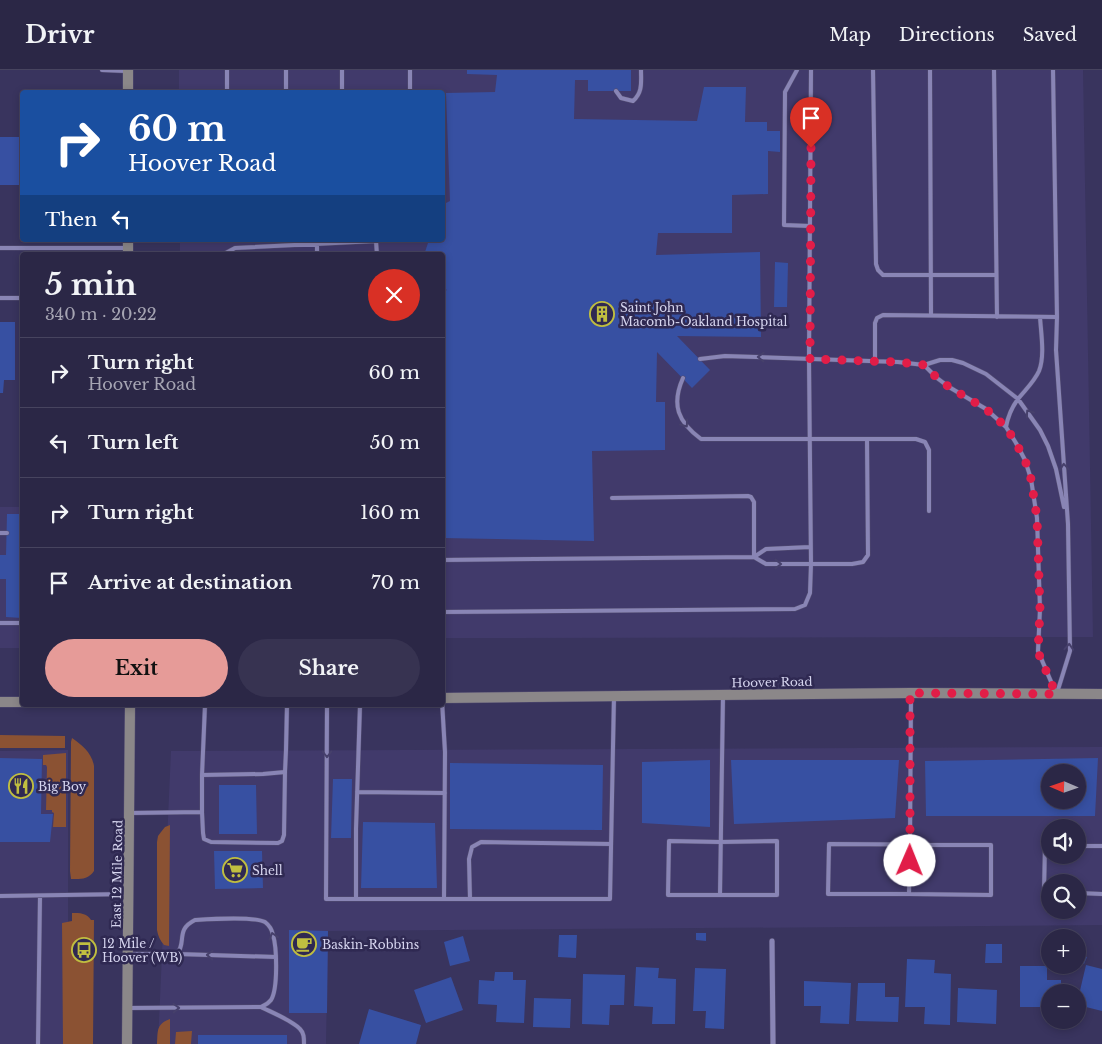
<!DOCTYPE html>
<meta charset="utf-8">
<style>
:root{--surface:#2b2746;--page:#373351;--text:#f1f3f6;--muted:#a6a5b3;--line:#47445f;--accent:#e69b98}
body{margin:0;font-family:"Libre Baskerville",serif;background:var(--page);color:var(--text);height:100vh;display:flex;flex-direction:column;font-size:19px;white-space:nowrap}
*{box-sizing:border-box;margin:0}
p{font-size:16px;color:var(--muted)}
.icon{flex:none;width:28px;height:28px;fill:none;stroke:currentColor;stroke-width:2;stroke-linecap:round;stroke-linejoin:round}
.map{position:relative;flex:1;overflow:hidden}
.panel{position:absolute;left:20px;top:182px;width:425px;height:455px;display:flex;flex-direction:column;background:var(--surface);border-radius:5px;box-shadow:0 2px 8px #0003,0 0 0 1px var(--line)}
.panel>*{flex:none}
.guide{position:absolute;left:20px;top:20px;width:425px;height:152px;border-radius:5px;box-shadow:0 2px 8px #0003,0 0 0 1px var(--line);background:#1a4fa0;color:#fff;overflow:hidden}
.needle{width:32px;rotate:272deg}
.buttons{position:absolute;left:1041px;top:694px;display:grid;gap:10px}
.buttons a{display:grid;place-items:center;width:45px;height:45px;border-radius:50%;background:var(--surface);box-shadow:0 2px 8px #0003,0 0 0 1px var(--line);font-size:25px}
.pin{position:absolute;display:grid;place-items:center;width:42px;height:42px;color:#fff;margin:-51px -21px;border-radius:50% 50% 50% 0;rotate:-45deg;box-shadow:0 0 5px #0007}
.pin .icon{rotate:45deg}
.me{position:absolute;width:55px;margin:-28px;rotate:1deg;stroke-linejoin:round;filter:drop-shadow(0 0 4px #0008)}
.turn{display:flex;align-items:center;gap:18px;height:105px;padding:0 25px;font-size:22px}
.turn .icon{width:65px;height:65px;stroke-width:2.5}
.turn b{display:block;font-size:35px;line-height:42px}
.then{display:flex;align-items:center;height:48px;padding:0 25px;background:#0003;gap:10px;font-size:19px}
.round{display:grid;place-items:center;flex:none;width:52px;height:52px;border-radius:26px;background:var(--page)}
.summary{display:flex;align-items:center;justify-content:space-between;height:85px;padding:0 25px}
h1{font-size:30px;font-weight:700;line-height:38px}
.button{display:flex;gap:10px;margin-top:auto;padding:10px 25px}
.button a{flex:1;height:58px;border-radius:30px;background:var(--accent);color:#111;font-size:20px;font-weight:700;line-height:58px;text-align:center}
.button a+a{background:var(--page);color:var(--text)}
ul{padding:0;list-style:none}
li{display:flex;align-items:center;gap:15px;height:70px;padding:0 25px;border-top:1px solid var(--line)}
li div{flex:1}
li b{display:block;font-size:19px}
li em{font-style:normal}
header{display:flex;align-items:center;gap:30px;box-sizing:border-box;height:70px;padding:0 25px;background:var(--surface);border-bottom:1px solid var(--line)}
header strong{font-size:24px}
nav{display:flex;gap:28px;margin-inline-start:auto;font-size:18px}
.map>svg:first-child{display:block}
.built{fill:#413a6b;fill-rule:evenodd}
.green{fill:#8b5233}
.building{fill:#3750a2;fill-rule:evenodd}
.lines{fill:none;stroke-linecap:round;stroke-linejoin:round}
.service-casing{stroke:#544e72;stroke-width:5}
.minor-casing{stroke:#544e72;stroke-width:6}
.secondary-casing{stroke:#544e72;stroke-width:11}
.service{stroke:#8985b5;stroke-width:4}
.minor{stroke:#8985b5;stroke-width:5}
.secondary{stroke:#8b8789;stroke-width:10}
.oneway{stroke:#46406b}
.route{stroke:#e11d48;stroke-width:9;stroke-dasharray:0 16.2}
.labels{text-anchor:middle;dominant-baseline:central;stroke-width:5;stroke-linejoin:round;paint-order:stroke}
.poi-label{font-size:12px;fill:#d6d5ef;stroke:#2f2952;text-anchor:start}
.street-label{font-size:12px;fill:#d6d5ef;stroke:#2f2952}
</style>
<header>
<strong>Drivr</strong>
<nav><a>Map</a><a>Directions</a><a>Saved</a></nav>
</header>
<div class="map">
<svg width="1102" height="974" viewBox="0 0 1102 974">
<rect width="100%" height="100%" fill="#39345e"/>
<path class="built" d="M179 0H1083L1093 567 443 568 442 185H180V170H442V22H179Z
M0 437H22V578H0Z
M1102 677V855L328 861 326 974H158L171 681ZM1050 702H1078V730H1050ZM1050 758H1078V785H1050ZM1050 812H1078V840H1050Z
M68 680V974H0V681Z"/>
<path class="green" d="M0 665 65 666V678H0Z
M72 668C82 675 92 683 94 696V801C88 810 80 809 71 809L70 801 71 672Z
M66 683V757H53L54 743 52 742V740H46L47 697 46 695H43V685Z
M170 755 169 876 164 875C160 870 158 866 157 860V772L158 766 161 762 165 757Z
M72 843C80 843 87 843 91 850H94L93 974H63L62 853 72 851Z
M170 949V974H157C158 961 156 954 170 949Z
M192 961 191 974H175L176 962Z"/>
<path class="building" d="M467 0H631V21H588V10H575L574 49 697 51 704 17H746L745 52H767V61H780V82L768 81V124L732 125V163H658L656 185 760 182 761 267 677 266 710 300 692 318 657 282 656 332H665V380L592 381 594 471 442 468V222L447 220 442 217V185H424L428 173 427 170H442V135L450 131 446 23 495 22 497 5 467 4Z
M0 67H21L20 115H0Z
M775 192 788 193 787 237H774Z
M0 252H15V310H4L3 323H0Z
M7 444H22V548L6 547V509H0V485H6Z
M0 688 42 689 41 744H53L50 772H0Z
M1098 688 1095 746H926L925 691ZM1050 702H1078V730H1050Z
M710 690V757L642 753V692Z
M731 690H899L895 748 734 754Z
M450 693 603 695 602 760 450 759Z
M333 709H352L351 768H331Z
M219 715H256L257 764H219Z
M363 752 435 753 437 818H361Z
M214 781H262L263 818 215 819Z
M289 860 328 861 327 943H289Z
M696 863H706V871L696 870Z
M559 865H577L576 888 558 887Z
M463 866 470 891 450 896 444 872Z
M986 874H1002V893H985Z
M1080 884 1087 887 1084 894 1078 891Z
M907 889 935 890 934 903 951 904 950 955 924 954 925 937H905Z
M1086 895 1102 899V941L1078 935V929Z
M1020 896H1047V910H1061V922H1050V937H1020Z
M636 897 659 898 658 908 676 909 675 954H652L653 937 634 936Z
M695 898 726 899 724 959 705 958 706 941H693Z
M495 902H513V910H526L524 953 496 952 497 935 478 934 479 910 494 911Z
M583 904 625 905 624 935H610L609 955 582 954Z
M451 907 463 940 426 953 414 920Z
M804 911 851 913 849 954 820 953 821 936H804Z
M858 913H885V927H899L898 952 856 951Z
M958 918 997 920 996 954 957 952Z
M534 928 571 929 570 958 533 957Z
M369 939 421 955 416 974H359Z
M198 965H287V974H198Z"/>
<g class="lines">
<defs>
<path id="service" d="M102 0 126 1
M227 0V22
M286 0V22
M342 0V22
M410 0V22
M797 0 785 22 784 155 810 156
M873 0 876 194 878 200 883 205H996
M930 0 931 245
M994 0 997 247
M1053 0 1057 247 1056 280 1068 454 1070 581 1057 623
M616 21 621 28 633 31C643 22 641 12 641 0
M376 171 377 185
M0 178H128
M222 185 235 178 376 171V170
M317 185V170
M0 228H22
M700 289 725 286 898 292 924 295 940 290H952L963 293 986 304 1018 329 1040 360 1048 376 1056 399 1064 437
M875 291V253L877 248 883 245 1057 247
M924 295 937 308 949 317 986 339 1006 357 1016 373 1025 390 1031 409 1037 448 1040 539 1038 581 1055 621
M683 308C671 335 678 352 701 369H916L925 372 929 380V441
M1006 357C1008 346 1012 337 1018 329 1026 319 1034 312 1039 301 1045 286 1041 263 1040 247
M0 463H7
M810 477 766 479 754 487 766 494H852L863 492 868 485 867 369
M442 490 754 487V432L751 427 748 426 612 428
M442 542 795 539 805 535 810 523 811 494 809 289 811 0
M0 553H22
M442 631 445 682 444 829H470
M205 635 202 705 263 704 285 702 286 680 287 635
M327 635 326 829H356
M360 635 356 759V829H444
M357 722 445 723
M202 742V705
M130 743 202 742 203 763 204 769 211 772 278 773 282 771 284 765 285 702
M611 774 481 772 472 777 469 789 470 829H610L614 626
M1050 775H1045L1044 822 1050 823
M1078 776H1102
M1078 823 1102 824
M909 824 991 825V775L829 774 828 824H909L910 775 911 623
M720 825H777V771L720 772 669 771 668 825H720L723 625
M0 826 128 824
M178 884 276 887
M261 937C271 942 293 951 300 959 304 963 304 968 304 974
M129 938 261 937C265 935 268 934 271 930 278 919 277 878 273 865 272 860 269 855 265 852 253 846 210 849 195 850 175 860 187 872 177 884H130
M38 974 40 826"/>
<path id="minor" d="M772 871 773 974"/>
<path id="secondary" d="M128 0V22
M128 170V185
M442 628 911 623 1102 624
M0 632H22
M127 974 130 635"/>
</defs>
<use href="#service" class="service-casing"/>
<use href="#minor" class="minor-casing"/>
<use href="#secondary" class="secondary-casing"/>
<use href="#service" class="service"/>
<use href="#minor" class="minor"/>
<use href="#secondary" class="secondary"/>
</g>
<defs><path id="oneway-chevron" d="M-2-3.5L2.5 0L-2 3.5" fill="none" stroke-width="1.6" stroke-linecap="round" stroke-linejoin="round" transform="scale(1.25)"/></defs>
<g class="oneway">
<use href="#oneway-chevron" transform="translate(761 287) rotate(-178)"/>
<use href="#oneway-chevron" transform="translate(1029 343) rotate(-125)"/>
<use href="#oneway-chevron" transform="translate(685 354) rotate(55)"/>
<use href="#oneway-chevron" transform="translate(1064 397) rotate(-95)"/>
<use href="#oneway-chevron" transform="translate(778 494)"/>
<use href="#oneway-chevron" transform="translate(1069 577) rotate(-86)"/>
<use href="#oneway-chevron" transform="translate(327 684) rotate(90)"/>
<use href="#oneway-chevron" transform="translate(273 866) rotate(-107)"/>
<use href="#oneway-chevron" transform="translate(210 885) rotate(-178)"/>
<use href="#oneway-chevron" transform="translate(176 938) rotate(-2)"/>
</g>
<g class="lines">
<path class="route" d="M811 78 810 289 898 292 924 295 937 308 949 317 986 339 1006 357 1016 373 1025 390 1031 409 1037 448 1040 539 1038 582 1056 624 910 623V791"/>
</g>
<defs>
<symbol id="building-ring" viewBox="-11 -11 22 22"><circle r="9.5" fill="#2f2952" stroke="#c0be40" stroke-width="1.5"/><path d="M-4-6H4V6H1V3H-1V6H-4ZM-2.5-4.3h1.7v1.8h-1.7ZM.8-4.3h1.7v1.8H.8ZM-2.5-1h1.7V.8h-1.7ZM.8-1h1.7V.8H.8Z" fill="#c0be40"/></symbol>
<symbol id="restaurant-ring" viewBox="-11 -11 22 22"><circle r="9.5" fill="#2f2952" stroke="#c0be40" stroke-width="1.5"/><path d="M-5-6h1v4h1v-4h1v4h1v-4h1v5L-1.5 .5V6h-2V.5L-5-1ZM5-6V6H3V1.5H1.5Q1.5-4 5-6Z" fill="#c0be40"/></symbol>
<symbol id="supermarket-ring" viewBox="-11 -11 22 22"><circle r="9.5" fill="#2f2952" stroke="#c0be40" stroke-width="1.5"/><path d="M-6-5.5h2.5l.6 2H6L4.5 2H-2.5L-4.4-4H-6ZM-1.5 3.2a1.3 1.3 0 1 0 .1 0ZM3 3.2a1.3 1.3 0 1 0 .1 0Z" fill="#c0be40"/></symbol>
<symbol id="cafe-ring" viewBox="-11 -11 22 22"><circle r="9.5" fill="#2f2952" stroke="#c0be40" stroke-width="1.5"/><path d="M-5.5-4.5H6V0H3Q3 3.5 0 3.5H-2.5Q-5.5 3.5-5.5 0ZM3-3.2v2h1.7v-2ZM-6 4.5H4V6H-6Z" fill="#c0be40"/></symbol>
<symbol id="bus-ring" viewBox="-11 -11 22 22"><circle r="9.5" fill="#2f2952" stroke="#c0be40" stroke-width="1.5"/><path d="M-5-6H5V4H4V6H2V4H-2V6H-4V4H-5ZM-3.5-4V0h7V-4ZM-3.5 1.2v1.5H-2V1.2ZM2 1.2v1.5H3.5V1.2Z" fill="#c0be40"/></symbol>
</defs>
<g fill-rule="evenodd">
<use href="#building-ring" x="588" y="230" width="28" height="28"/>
<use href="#restaurant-ring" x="7" y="702" width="28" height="28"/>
<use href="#supermarket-ring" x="221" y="786" width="28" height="28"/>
<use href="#cafe-ring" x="290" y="860" width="28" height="28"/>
<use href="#bus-ring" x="70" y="866" width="28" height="28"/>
</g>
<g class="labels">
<g class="poi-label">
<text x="620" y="237">Saint John<tspan x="620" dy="14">Macomb-Oakland Hospital</tspan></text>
<text x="38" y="716">Big Boy</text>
<text x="252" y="800">Shell</text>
<text x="102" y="873">12 Mile /<tspan x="102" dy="14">Hoover (WB)</tspan></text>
<text x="322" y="874">Baskin-Robbins</text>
</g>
<g class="street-label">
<text transform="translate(772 612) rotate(-1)">Hoover Road</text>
<text transform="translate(117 804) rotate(-89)">East 12 Mile Road</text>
</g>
</g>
</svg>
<div class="buttons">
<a><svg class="needle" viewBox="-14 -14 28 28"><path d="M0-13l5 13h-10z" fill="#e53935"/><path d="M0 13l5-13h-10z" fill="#a6a5b3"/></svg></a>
<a><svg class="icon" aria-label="sound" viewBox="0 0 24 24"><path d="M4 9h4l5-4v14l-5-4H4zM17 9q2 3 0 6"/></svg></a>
<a><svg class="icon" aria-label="search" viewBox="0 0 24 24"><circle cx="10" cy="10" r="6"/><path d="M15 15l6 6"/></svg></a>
<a>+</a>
<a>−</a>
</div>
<div class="pin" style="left:811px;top:78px;background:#d93025"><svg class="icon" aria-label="arrive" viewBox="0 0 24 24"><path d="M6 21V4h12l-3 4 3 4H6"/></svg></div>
<svg class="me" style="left:910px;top:791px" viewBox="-20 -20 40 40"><circle r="19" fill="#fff"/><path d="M0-13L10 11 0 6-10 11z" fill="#e11d48"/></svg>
<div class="guide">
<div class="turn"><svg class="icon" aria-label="right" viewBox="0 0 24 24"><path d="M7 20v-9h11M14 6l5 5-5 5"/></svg><div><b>60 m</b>Hoover Road</div></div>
<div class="then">Then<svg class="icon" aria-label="left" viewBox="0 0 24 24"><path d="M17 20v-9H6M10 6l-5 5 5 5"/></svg></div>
</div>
<section class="panel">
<div class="summary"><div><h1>5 min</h1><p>340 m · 20:22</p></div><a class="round" style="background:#d93025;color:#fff"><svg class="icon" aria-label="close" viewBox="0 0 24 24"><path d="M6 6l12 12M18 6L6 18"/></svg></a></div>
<ul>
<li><svg class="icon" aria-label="right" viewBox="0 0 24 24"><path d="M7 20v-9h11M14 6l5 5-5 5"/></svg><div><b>Turn right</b><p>Hoover Road</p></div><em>60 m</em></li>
<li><svg class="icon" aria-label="left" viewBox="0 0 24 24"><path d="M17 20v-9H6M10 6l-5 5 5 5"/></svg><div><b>Turn left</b></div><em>50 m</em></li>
<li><svg class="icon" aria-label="right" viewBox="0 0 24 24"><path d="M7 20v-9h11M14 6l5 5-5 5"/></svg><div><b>Turn right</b></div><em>160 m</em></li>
<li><svg class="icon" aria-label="arrive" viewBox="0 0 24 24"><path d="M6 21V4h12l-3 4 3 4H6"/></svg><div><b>Arrive at destination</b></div><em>70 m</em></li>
</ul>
<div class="button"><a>Exit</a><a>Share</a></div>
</section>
</div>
